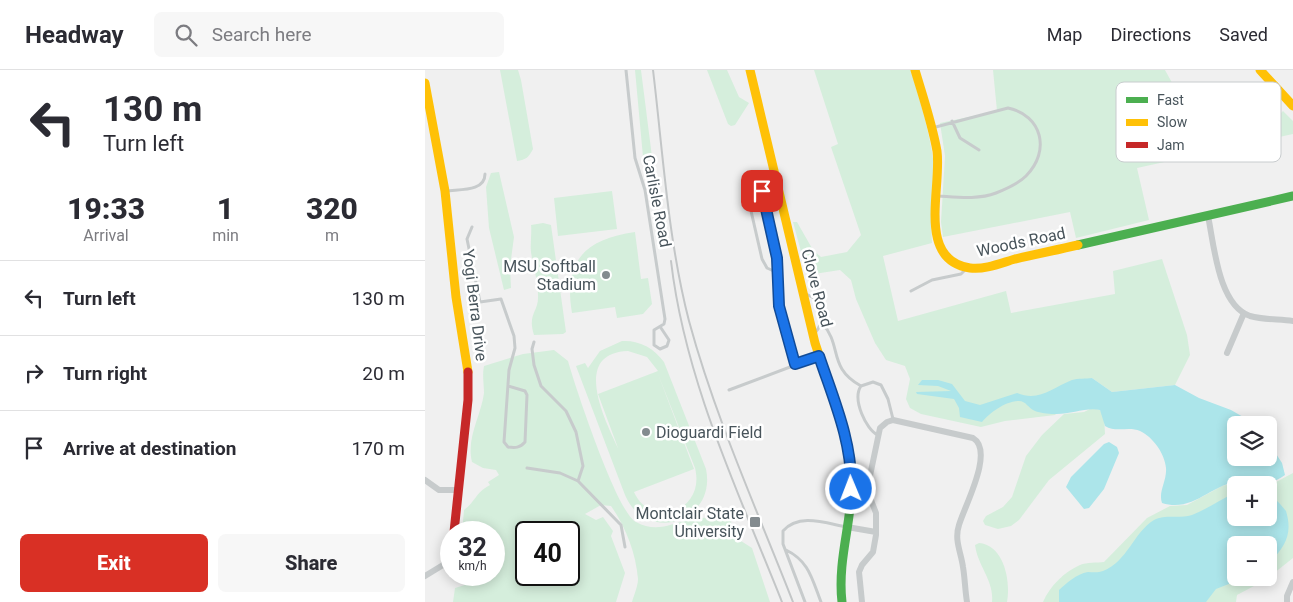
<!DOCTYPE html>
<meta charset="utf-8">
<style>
:root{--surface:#fff;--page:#f7f7f7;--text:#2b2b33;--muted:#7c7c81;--line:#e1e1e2;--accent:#d93025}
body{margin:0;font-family:Roboto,sans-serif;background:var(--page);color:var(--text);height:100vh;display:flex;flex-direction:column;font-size:19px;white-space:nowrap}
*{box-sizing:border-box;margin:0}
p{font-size:16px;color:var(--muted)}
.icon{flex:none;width:28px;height:28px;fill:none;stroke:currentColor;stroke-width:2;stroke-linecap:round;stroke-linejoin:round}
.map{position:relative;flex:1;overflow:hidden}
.sheet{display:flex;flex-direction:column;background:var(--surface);width:425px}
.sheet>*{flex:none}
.banner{background:#fff;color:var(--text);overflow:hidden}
.controls{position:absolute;left:802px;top:346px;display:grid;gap:10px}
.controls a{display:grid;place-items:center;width:50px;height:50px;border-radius:8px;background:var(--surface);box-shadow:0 2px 12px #0003;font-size:25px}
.speed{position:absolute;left:15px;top:451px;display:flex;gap:10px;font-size:25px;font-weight:700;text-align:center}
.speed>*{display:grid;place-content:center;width:65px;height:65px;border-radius:50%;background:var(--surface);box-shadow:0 2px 12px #0003;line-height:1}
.speed small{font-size:12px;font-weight:400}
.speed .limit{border:2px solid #111;border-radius:8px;background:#fff;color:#111}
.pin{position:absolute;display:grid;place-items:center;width:42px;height:42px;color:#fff;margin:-21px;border-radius:10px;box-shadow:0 2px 8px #0006}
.me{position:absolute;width:55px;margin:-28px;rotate:359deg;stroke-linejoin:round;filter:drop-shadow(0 0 4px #0008)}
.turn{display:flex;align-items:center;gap:18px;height:105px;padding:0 20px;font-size:22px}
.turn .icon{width:65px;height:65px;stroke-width:2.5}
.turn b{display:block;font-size:35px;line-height:42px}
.eta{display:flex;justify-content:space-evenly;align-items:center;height:85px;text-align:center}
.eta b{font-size:30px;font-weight:800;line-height:35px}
.cta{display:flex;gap:10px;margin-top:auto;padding:10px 20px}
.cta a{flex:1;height:58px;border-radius:8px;background:var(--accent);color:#fff;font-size:20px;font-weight:800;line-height:58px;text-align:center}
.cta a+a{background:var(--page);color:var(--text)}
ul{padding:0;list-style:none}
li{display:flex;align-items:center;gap:15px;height:75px;padding:0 20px;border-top:1px solid var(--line)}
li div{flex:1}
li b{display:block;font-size:19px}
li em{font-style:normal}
header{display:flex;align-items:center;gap:30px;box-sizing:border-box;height:70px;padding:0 25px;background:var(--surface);border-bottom:1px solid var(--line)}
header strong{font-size:24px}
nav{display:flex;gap:28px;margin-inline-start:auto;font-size:18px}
.search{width:350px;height:45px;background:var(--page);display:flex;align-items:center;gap:12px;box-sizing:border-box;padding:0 18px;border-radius:8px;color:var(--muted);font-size:19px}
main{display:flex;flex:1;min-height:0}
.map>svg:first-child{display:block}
.green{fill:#d5eedc;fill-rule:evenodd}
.water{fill:#ace5ea}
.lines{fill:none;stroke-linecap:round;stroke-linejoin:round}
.lane{stroke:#c7cbcc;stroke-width:3}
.street{stroke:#c7cbcc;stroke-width:6}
.fast{stroke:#4caf50;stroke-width:9}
.slow{stroke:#ffc107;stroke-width:9}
.jam{stroke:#c62828;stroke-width:9}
.rail{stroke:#c3c6c7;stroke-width:2}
.route-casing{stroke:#114b97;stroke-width:12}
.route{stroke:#1a73e8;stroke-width:9}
.poi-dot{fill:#838b8f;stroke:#fff;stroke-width:2}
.labels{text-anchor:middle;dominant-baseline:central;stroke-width:5;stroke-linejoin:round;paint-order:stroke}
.street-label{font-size:16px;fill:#48545b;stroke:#fff}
.poi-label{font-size:16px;fill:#48545b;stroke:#fff;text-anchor:end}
.key{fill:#fff;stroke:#c8ccce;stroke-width:1}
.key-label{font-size:14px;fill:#48545b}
</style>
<header>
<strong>Headway</strong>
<div class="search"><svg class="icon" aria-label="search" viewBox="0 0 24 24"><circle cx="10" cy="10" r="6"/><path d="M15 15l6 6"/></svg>Search here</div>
<nav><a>Map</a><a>Directions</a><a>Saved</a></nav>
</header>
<main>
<section class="sheet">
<div class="banner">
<div class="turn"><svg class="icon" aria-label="left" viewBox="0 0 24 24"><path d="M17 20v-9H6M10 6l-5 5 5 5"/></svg><div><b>130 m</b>Turn left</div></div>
</div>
<div class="eta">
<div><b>19:33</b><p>Arrival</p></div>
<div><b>1</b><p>min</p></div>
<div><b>320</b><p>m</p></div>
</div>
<ul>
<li><svg class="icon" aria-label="left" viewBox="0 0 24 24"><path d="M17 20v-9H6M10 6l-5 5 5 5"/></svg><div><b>Turn left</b></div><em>130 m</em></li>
<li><svg class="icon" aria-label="right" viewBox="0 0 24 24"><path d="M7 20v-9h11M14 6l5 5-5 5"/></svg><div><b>Turn right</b></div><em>20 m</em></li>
<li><svg class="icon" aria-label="arrive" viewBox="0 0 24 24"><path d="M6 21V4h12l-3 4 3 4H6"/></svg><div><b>Arrive at destination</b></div><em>170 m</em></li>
</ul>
<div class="cta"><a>Exit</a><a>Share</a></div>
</section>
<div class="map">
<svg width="868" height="532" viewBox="0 0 868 532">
<rect width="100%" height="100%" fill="#f0f0f0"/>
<path class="green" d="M75 0H93L96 10 108 79C104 87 101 90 92 91Z
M210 0H216L227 87H218Z
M282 0H302L314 27 324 33 310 55 306 56 303 54Z
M389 0H486C494 29 504 59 508 89 511 117 505 145 507 173L458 186 473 251 581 221 586 243 690 224 688 201 737 189 762 265 765 285 750 315 687 322 667 308 630 345 580 351 556 357 496 344 485 338 481 329 485 309 480 296 461 290 450 273 431 229 426 210 415 200 389 204 381 200 368 152H372L388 180 396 187 422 182 436 165 406 77 413 74Z
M568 0H740L778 69 843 56 858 41 868 51V64L712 98 724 150 651 168 645 142 518 167 516 152 520 86 515 53 572 41Z
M74 102 89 167 85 197 86 218 79 220 64 158 61 117 66 103Z
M187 121 192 159 133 166 129 128Z
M118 153 126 155 141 262 138 264 109 265C102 243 114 243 113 225 113 210 108 197 106 182 105 173 107 164 106 155Z
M210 162 216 209 223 208 227 234 218 244 192 248 190 237 147 243C138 191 160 169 210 162Z
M197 271C214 270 229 278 239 292L281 399C292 452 221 475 200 425L151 296 160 293 163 298 175 281ZM203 281 222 287 233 301 173 324 193 378C180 350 146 283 203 281ZM233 304 270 398C281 441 226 460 209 422L269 399Z
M129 280 143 291C150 316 192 443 211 452 231 463 246 454 266 449 277 447 284 449 296 444L303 447 316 471 327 478 345 532H207C209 525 213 516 213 509 211 484 201 457 186 436L176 435 160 444 171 450 178 447 188 461 186 466 200 503 191 532H28L30 518 43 514 44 505H69V462H37L39 440C51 431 50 423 65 415L63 412 74 405 71 400 58 398 47 392C41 368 56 346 59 323 59 314 57 305 59 296L98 284ZM101 462H144V505H101Z
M667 338 675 340 679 347 680 364 624 410 594 450 586 456 573 459 560 455 558 451 561 446 578 437 587 427 601 386 617 365 639 344 659 342Z
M868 403V488L844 507V475H811V508H844L812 525 811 532H618C625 516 639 502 655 495 662 492 672 493 679 492L722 448 745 436 762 435 797 416 816 411 851 412ZM811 415H844V448H811Z
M554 473C579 475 586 511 582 532H567C569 510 553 497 550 475Z"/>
<path class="water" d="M667 308 687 322 750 315 774 328 806 340 832 355H811V388H844V373L857 393 860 405C842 418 833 409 815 411 786 414 768 443 737 433 733 422 742 411 741 398 740 384 728 367 715 361 704 356 691 363 680 356L675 340C661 337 644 345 629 344 623 344 615 343 610 341 603 338 601 331 594 331 580 331 565 343 557 352L535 347 534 338 529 329 492 324 491 322 526 321 513 316 493 315 497 310H513L527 314 540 331 555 335 592 323C614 332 627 318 647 310 653 308 661 309 667 308Z
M684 372 692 377 694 383 679 419 664 438 659 439 641 417 646 407 679 374Z
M811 422V448H844V426C852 429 855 434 861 441 868 464 860 477 844 493V475H811V508H819L791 519 781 532H634V520C642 513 651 504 663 502 667 502 673 503 678 501 703 491 708 463 729 450 740 444 754 449 767 445 782 439 797 429 811 422Z"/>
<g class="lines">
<path class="lane" d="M201 0 210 88 220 120 240 249 239 254 229 260V275L235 279 242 276 244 270 236 258
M527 51 535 68 554 80
M507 58 583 38C617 45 626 81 601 106 593 114 581 119 571 123 553 130 531 127 513 126
M21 121C34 119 60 122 60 104
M47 157 42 169 55 232 76 229 89 266 90 278 84 300 79 372 83 377C90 378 95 378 100 372L102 325 100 321 83 316
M353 203 342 198 337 189 321 119 322 110 330 105C341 129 349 160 352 187 354 203 353 218 354 234 357 254 364 275 370 294
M486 221 507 210 536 204 542 198
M379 223 391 229C398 242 400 251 390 263
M397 253C418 276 402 297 436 316
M109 272 107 279 109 295 116 316 141 341 151 362 158 396 153 411 196 455 200 477
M304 320 394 286
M453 365C441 360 427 329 436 316L448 312 456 315 463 329 468 349
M102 398 135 403 153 411
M361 480C384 491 387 509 396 532
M380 532 358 474V461C374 443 400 453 421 457"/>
<path class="street" d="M783 146C789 174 793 235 825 246 839 250 854 249 868 251
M802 283 819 243
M0 410 14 420H33
M422 457 451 462
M0 506 18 495 26 481
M437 532 434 502 437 495 448 482 451 465V443L442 420 455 358 462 352 468 350 548 368C570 381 539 437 534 455 529 470 536 482 538 497 540 509 540 520 542 532
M862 532V526L868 512"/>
<path class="fast" d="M653 175 868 126
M406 321C416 349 426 377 427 407 428 449 412 489 417 532"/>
<path class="slow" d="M325 0 390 273 406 321
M490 0C498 27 507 53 512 81 517 118 491 190 545 198 560 200 576 193 590 189 611 184 632 180 653 175
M835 0 868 36
M0 13 20 121 31 227 43 302"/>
<path class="jam" d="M29 462 43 330V302"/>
<path class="rail" d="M228 0C238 83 243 170 264 251 290 347 332 440 368 532
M246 191C260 311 313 421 357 532"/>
</g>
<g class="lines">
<defs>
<path id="route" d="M337 121 352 188 354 236 370 294 394 286C408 328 428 373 426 419"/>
</defs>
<use href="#route" class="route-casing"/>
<use href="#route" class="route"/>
</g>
<g class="poi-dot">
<circle cx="181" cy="205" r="5"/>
<circle cx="221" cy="362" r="5"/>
<rect x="324" y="446" width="12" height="12" rx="2.5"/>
</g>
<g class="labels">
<g class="street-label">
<text transform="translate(232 131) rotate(79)">Carlisle Road</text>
<text transform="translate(596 172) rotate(-12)">Woods Road</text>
<text transform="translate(392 218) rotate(75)">Clove Road</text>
<text transform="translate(50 235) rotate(83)">Yogi Berra Drive</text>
</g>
<g class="poi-label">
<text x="171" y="196">MSU Softball<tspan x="171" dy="18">Stadium</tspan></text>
<text x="231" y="362" text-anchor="start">Dioguardi Field</text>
<text x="319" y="443">Montclair State<tspan x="319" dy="18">University</tspan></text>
</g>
</g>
<rect x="691" y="12" width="165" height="80" rx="8" class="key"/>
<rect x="701" y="27" width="22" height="6" fill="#4caf50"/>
<rect x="701" y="49" width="22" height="7" fill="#ffc107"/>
<rect x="701" y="72" width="22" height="6" fill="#c62828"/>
<g class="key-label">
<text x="732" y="35">Fast</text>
<text x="732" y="57">Slow</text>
<text x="732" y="80">Jam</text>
</g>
</svg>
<div class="controls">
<a><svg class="icon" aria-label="layers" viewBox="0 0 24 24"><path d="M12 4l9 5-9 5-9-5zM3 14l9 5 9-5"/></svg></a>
<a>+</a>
<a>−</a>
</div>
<div class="speed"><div>32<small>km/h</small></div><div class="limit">40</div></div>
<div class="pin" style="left:337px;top:121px;background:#d93025"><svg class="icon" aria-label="arrive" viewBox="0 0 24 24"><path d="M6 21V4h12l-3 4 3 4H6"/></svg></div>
<svg class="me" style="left:426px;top:419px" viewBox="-20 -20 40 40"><circle r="17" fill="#1a73e8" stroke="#fff" stroke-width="3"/><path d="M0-11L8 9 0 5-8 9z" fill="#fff"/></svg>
</div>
</main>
